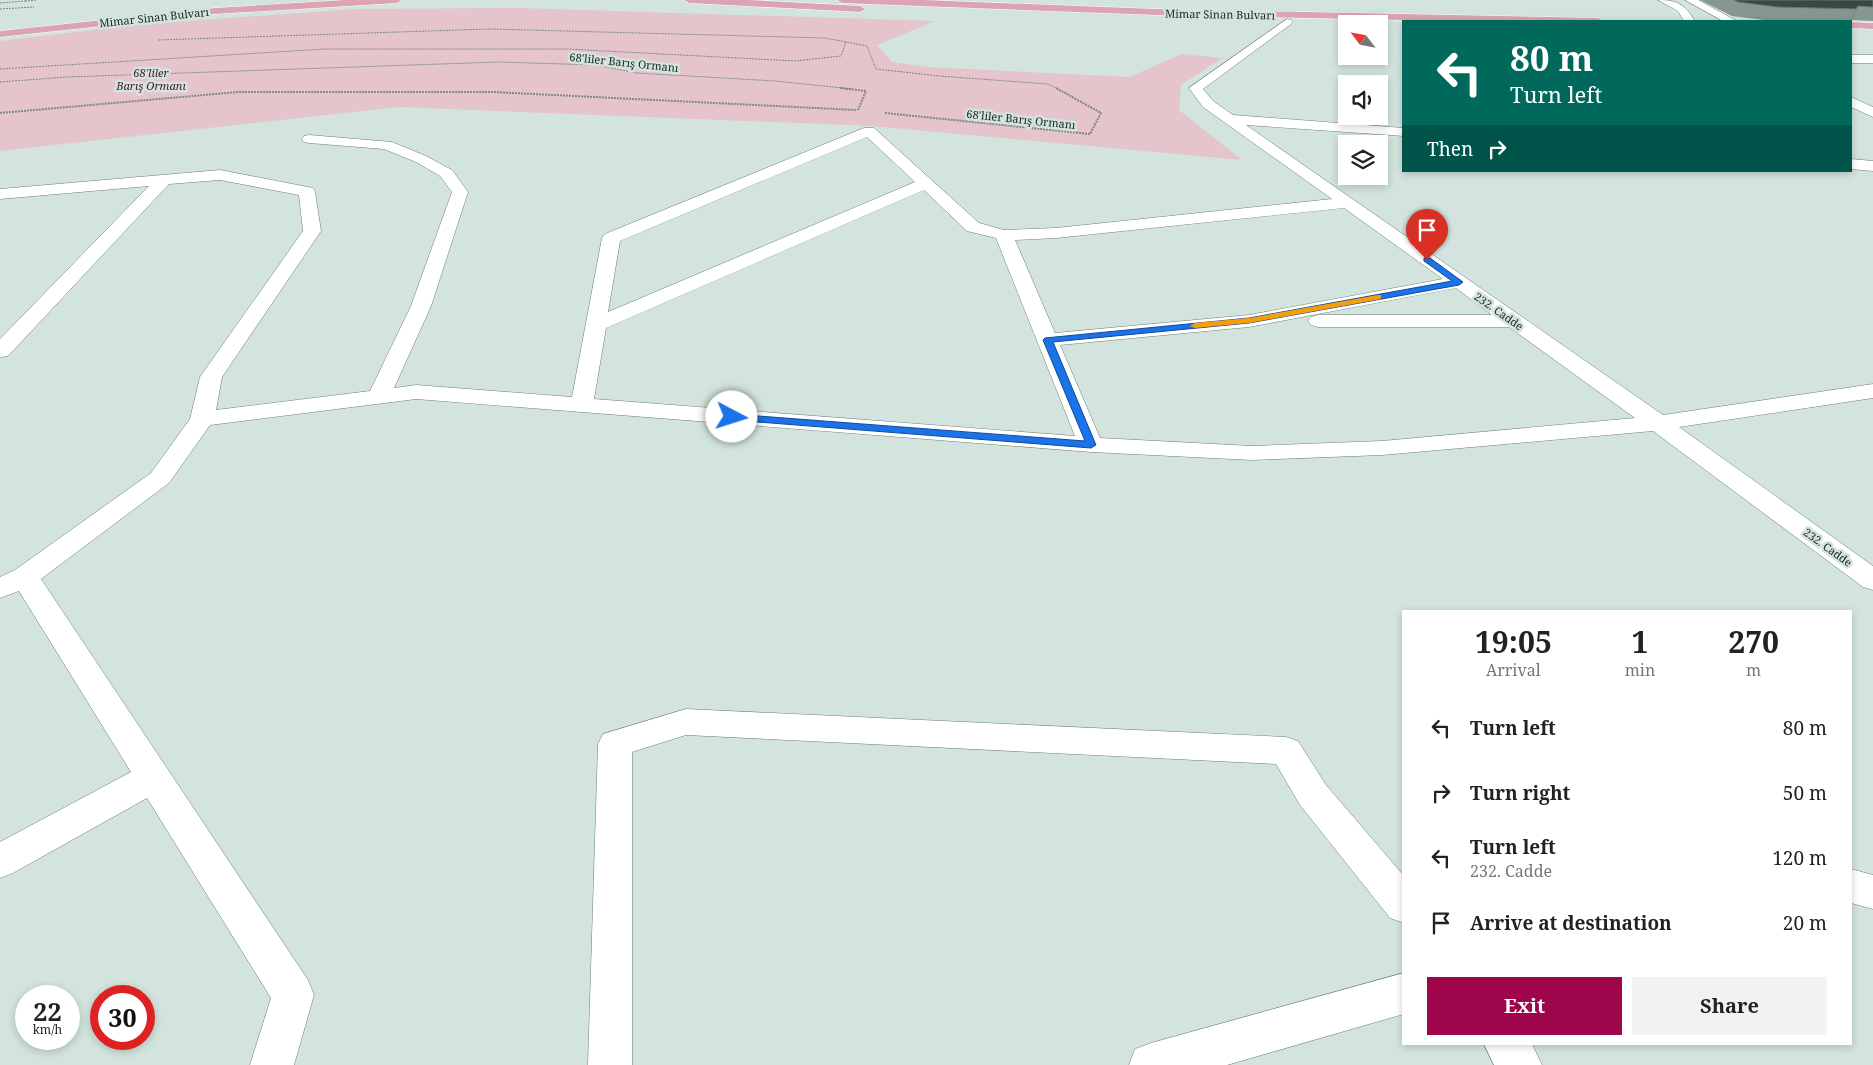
<!DOCTYPE html>
<meta charset="utf-8">
<style>
:root{--surface:#fff;--page:#f2f2f2;--text:#222;--muted:#767676;--accent:#9f054a}
body{margin:0;font-family:"Noto Serif",serif;background:var(--page);color:var(--text);height:100vh;display:flex;flex-direction:column;font-size:19px;white-space:nowrap}
*{box-sizing:border-box;margin:0}
p{font-size:16px;color:var(--muted)}
.icon{flex:none;width:28px;height:28px;fill:none;stroke:currentColor;stroke-width:2;stroke-linecap:round;stroke-linejoin:round}
.map{position:relative;flex:1;overflow:hidden}
.side{position:absolute;left:1402px;top:610px;width:450px;height:435px;display:flex;flex-direction:column;background:var(--surface);border-radius:0px;box-shadow:0 2px 8px #0003}
.side>*{flex:none}
.guide{position:absolute;left:1402px;top:20px;width:450px;height:152px;border-radius:0px;box-shadow:0 2px 8px #0003;background:#00695c;color:#fff;overflow:hidden}
.needle{width:32px;rotate:302deg}
.tools{position:absolute;left:1338px;top:15px;display:grid;gap:10px}
.tools a{display:grid;place-items:center;width:50px;height:50px;border-radius:0px;background:var(--surface);box-shadow:0 2px 8px #0003;font-size:25px}
.speed{position:absolute;left:15px;top:985px;display:flex;gap:10px;font-size:25px;font-weight:700;text-align:center}
.speed>*{display:grid;place-content:center;width:65px;height:65px;border-radius:50%;background:var(--surface);box-shadow:0 2px 8px #0003;line-height:1}
.speed small{font-size:12px;font-weight:400}
.speed .limit{border:8px solid #d22;background:#fff;color:#111}
.pin{position:absolute;display:grid;place-items:center;width:42px;height:42px;color:#fff;margin:-51px -21px;border-radius:50% 50% 50% 0;rotate:-45deg;box-shadow:0 0 5px #0007}
.pin .icon{rotate:45deg}
.me{position:absolute;width:55px;margin:-28px;rotate:95deg;stroke-linejoin:round;filter:drop-shadow(0 0 4px #0008)}
.turn{display:flex;align-items:center;gap:18px;height:105px;padding:0 25px;font-size:22px}
.turn .icon{width:65px;height:65px;stroke-width:2.5}
.turn b{display:block;font-size:35px;line-height:42px}
.then{display:flex;align-items:center;height:48px;padding:0 25px;background:#0003;gap:10px;font-size:19px}
.eta{display:flex;justify-content:space-evenly;align-items:center;height:85px;text-align:center}
.eta b{font-size:30px;font-weight:700;line-height:35px}
.primary-button{display:flex;gap:10px;margin-top:auto;padding:10px 25px}
.primary-button a{flex:1;height:58px;border-radius:0px;background:var(--accent);color:#fff;font-size:20px;font-weight:700;line-height:58px;text-align:center}
.primary-button a+a{background:var(--page);color:var(--text)}
ul{padding:0;list-style:none}
li{display:flex;align-items:center;gap:15px;height:65px;padding:0 25px}
li div{flex:1}
li b{display:block;font-size:19px}
li em{font-style:normal}
.map>svg:first-child{display:block}
.green{fill:#e6c4cb}
.lines{fill:none;stroke-linecap:round;stroke-linejoin:round}
.minor-casing{stroke:#6d7d77;stroke-width:1}
.major-casing{stroke:#fff;stroke-width:1}
.path-far1{stroke:#7d8a86;stroke-width:1;stroke-dasharray:2 1;stroke-linecap:butt}
.path{stroke:#7d8a86;stroke-width:2;stroke-dasharray:2 1;stroke-linecap:butt}
.minor{fill:#fff;fill-rule:evenodd}
.major{fill:#dca4b2;fill-rule:evenodd}
.wall{fill:#869690}
.shaded-wall{fill:#677770}
.building{fill:#394842;stroke:#677770}
.route{fill:#1a73e8;stroke:#114b97}
.slow{fill:#f59e0b}
.labels{text-anchor:middle;dominant-baseline:central;stroke-width:5;stroke-linejoin:round;paint-order:stroke}
.far-street-label{font-size:11px;fill:#212826;stroke:#d2e4dd}
.far-park-label{font-size:11px;font-style:italic;fill:#4a1425;stroke:#d2e4dd}
</style>
<div class="map">
<svg width="1873" height="1065" viewBox="0 0 1873 1065">
<rect width="100%" height="100%" fill="#d2e4dd"/>
<path class="green" d="M518 8 935 21 877 45 892 62 927 67 1129 77 1182 54 1222 58 1181 85 1179 110 1242 160 871 126 399 107 0 151V41L144 24 355 9Z"/>
<g class="lines">
<defs>
<path id="minor" d="M1658 0C1678 0 1684 4 1695 21H1684L1678 11Z
M1685 0H1698L1737 21H1723Z
M1287 19 1291 20 1293 22 1291 24 1203 89 1213 101 1233 115 1404 128V136L1246 125 1663 415 1873 384V398L1679 427 1873 566V590L1863 587 1653 431 1382 455 1252 460 1091 452 416 399 210 425 169 483 41 579 308 980 314 995 294 1065H250L271 998 147 798 13 873 0 878V842L131 772 19 591 0 598V577L15 570 151 473 190 419 200 377 303 231 299 195 220 180 169 184 8 356 0 357V339L149 186 0 199V189L220 170 313 188 315 192 321 231 222 377 216 410 370 391 411 306 452 192 440 176 416 162 384 149 309 143 304 142 302 139 304 136 309 135 392 142 426 156 452 170 468 192 431 306 394 388 416 385 572 397 602 238 605 234 864 128H874L979 223 1004 230 1056 228 1332 199 1203 107 1189 88ZM867 137 915 182 608 312 620 241ZM924 190 967 231 996 238 1075 436 594 399 606 328ZM1344 208 1443 279 1249 315 1055 333 1015 240 1056 238ZM1456 288 1492 315H1318L1311 317 1308 321 1311 325 1318 327H1509L1635 418 1382 441 1252 446 1100 438 1060 345 1249 327Z
M1851 55H1873V63H1851Z
M1851 97 1873 107V117L1851 107Z
M1851 159 1873 161V171L1851 169Z
M686 709 1286 737 1298 741 1326 785 1404 876V923L1390 918 1300 805 1276 764 686 735 632 752V1065H588L598 744 603 734Z
M1851 869 1873 875V909L1851 903Z
M1404 973V1014L1227 1065H1129L1135 1049 1151 1043Z
M1484 1044H1532L1542 1065H1494Z"/>
<path id="major" d="M345 0H402L397 3 215 14 0 37V31L215 8Z
M684 0H749L860 6 865 9 860 12 689 3Z
M837 0H924L1156 9 1598 18 1604 21H1449L1156 15 842 3Z
M1851 22 1873 23V29L1851 28Z"/>
</defs>
<use href="#minor" class="minor-casing"/>
<use href="#major" class="major-casing"/>
<path class="path-far1" d="M25 1 37 0
M0 3 26 1
M0 9 34 7
M158 40 489 29 825 38 867 46 876 69 939 76 1048 84 1058 89
M0 69 325 49H567L795 61 841 56 846 42
M0 82 67 77 498 62 595 65 637 73 775 81 852 89"/>
<path class="path" d="M840 88 866 91 858 110
M0 113 238 92H493L856 110
M885 113 1090 134 1101 113 1056 88"/>
<use href="#minor" class="minor"/>
<use href="#major" class="major"/>
</g>
<path class="wall" d="M1700 0H1873V21L1851 20 1850 21H1771L1732 16Z"/>
<path class="shaded-wall" d="M1858 6 1851 20 1850 21 1856 9Z"/>
<path class="building" d="M1734 0H1873V7L1858 6 1856 9 1777 7 1738 2Z"/>
<path class="route" d="M1424 258H1430L1463 282 1459 285 1249 323 1053 342 1096 445 1091 448 732 420 727 417 732 414 1085 441 1043 340 1045 338 1249 318 1452 281 1424 261Z"/>
<path class="slow" d="M1378 295H1381V299L1249 323 1195 328 1190 326 1195 323 1249 318Z"/>
<g class="labels">
<g class="far-street-label">
<text transform="translate(1220 14) rotate(1)">Mimar Sinan Bulvarı</text>
<text transform="translate(154 17) rotate(-6)">Mimar Sinan Bulvarı</text>
<text transform="translate(624 62) rotate(6)">68'liler Barış Ormanı</text>
<text transform="translate(1021 119) rotate(6)">68'liler Barış Ormanı</text>
<text transform="translate(1499 311) rotate(35)">232. Cadde</text>
<text transform="translate(1828 547) rotate(36)">232. Cadde</text>
</g>
<g class="far-park-label">
<text x="151" y="72">68'liler<tspan x="151" dy="13">Barış Ormanı</tspan></text>
</g>
</g>
</svg>
<div class="tools">
<a><svg class="needle" viewBox="-14 -14 28 28"><path d="M0-13l5 13h-10z" fill="#e53935"/><path d="M0 13l5-13h-10z" fill="#767676"/></svg></a>
<a><svg class="icon" aria-label="sound" viewBox="0 0 24 24"><path d="M4 9h4l5-4v14l-5-4H4zM17 9q2 3 0 6"/></svg></a>
<a><svg class="icon" aria-label="layers" viewBox="0 0 24 24"><path d="M12 4l9 5-9 5-9-5zM3 14l9 5 9-5"/></svg></a>
</div>
<div class="speed"><div>22<small>km/h</small></div><div class="limit">30</div></div>
<div class="pin" style="left:1427px;top:260px;background:#d93025"><svg class="icon" aria-label="arrive" viewBox="0 0 24 24"><path d="M6 21V4h12l-3 4 3 4H6"/></svg></div>
<svg class="me" style="left:732px;top:417px" viewBox="-20 -20 40 40"><circle r="19" fill="#fff"/><path d="M0-13L10 11 0 6-10 11z" fill="#1a73e8"/></svg>
<div class="guide">
<div class="turn"><svg class="icon" aria-label="left" viewBox="0 0 24 24"><path d="M17 20v-9H6M10 6l-5 5 5 5"/></svg><div><b>80 m</b>Turn left</div></div>
<div class="then">Then<svg class="icon" aria-label="right" viewBox="0 0 24 24"><path d="M7 20v-9h11M14 6l5 5-5 5"/></svg></div>
</div>
<section class="side">
<div class="eta">
<div><b>19:05</b><p>Arrival</p></div>
<div><b>1</b><p>min</p></div>
<div><b>270</b><p>m</p></div>
</div>
<ul>
<li><svg class="icon" aria-label="left" viewBox="0 0 24 24"><path d="M17 20v-9H6M10 6l-5 5 5 5"/></svg><div><b>Turn left</b></div><em>80 m</em></li>
<li><svg class="icon" aria-label="right" viewBox="0 0 24 24"><path d="M7 20v-9h11M14 6l5 5-5 5"/></svg><div><b>Turn right</b></div><em>50 m</em></li>
<li><svg class="icon" aria-label="left" viewBox="0 0 24 24"><path d="M17 20v-9H6M10 6l-5 5 5 5"/></svg><div><b>Turn left</b><p>232. Cadde</p></div><em>120 m</em></li>
<li><svg class="icon" aria-label="arrive" viewBox="0 0 24 24"><path d="M6 21V4h12l-3 4 3 4H6"/></svg><div><b>Arrive at destination</b></div><em>20 m</em></li>
</ul>
<div class="primary-button"><a>Exit</a><a>Share</a></div>
</section>
</div>
